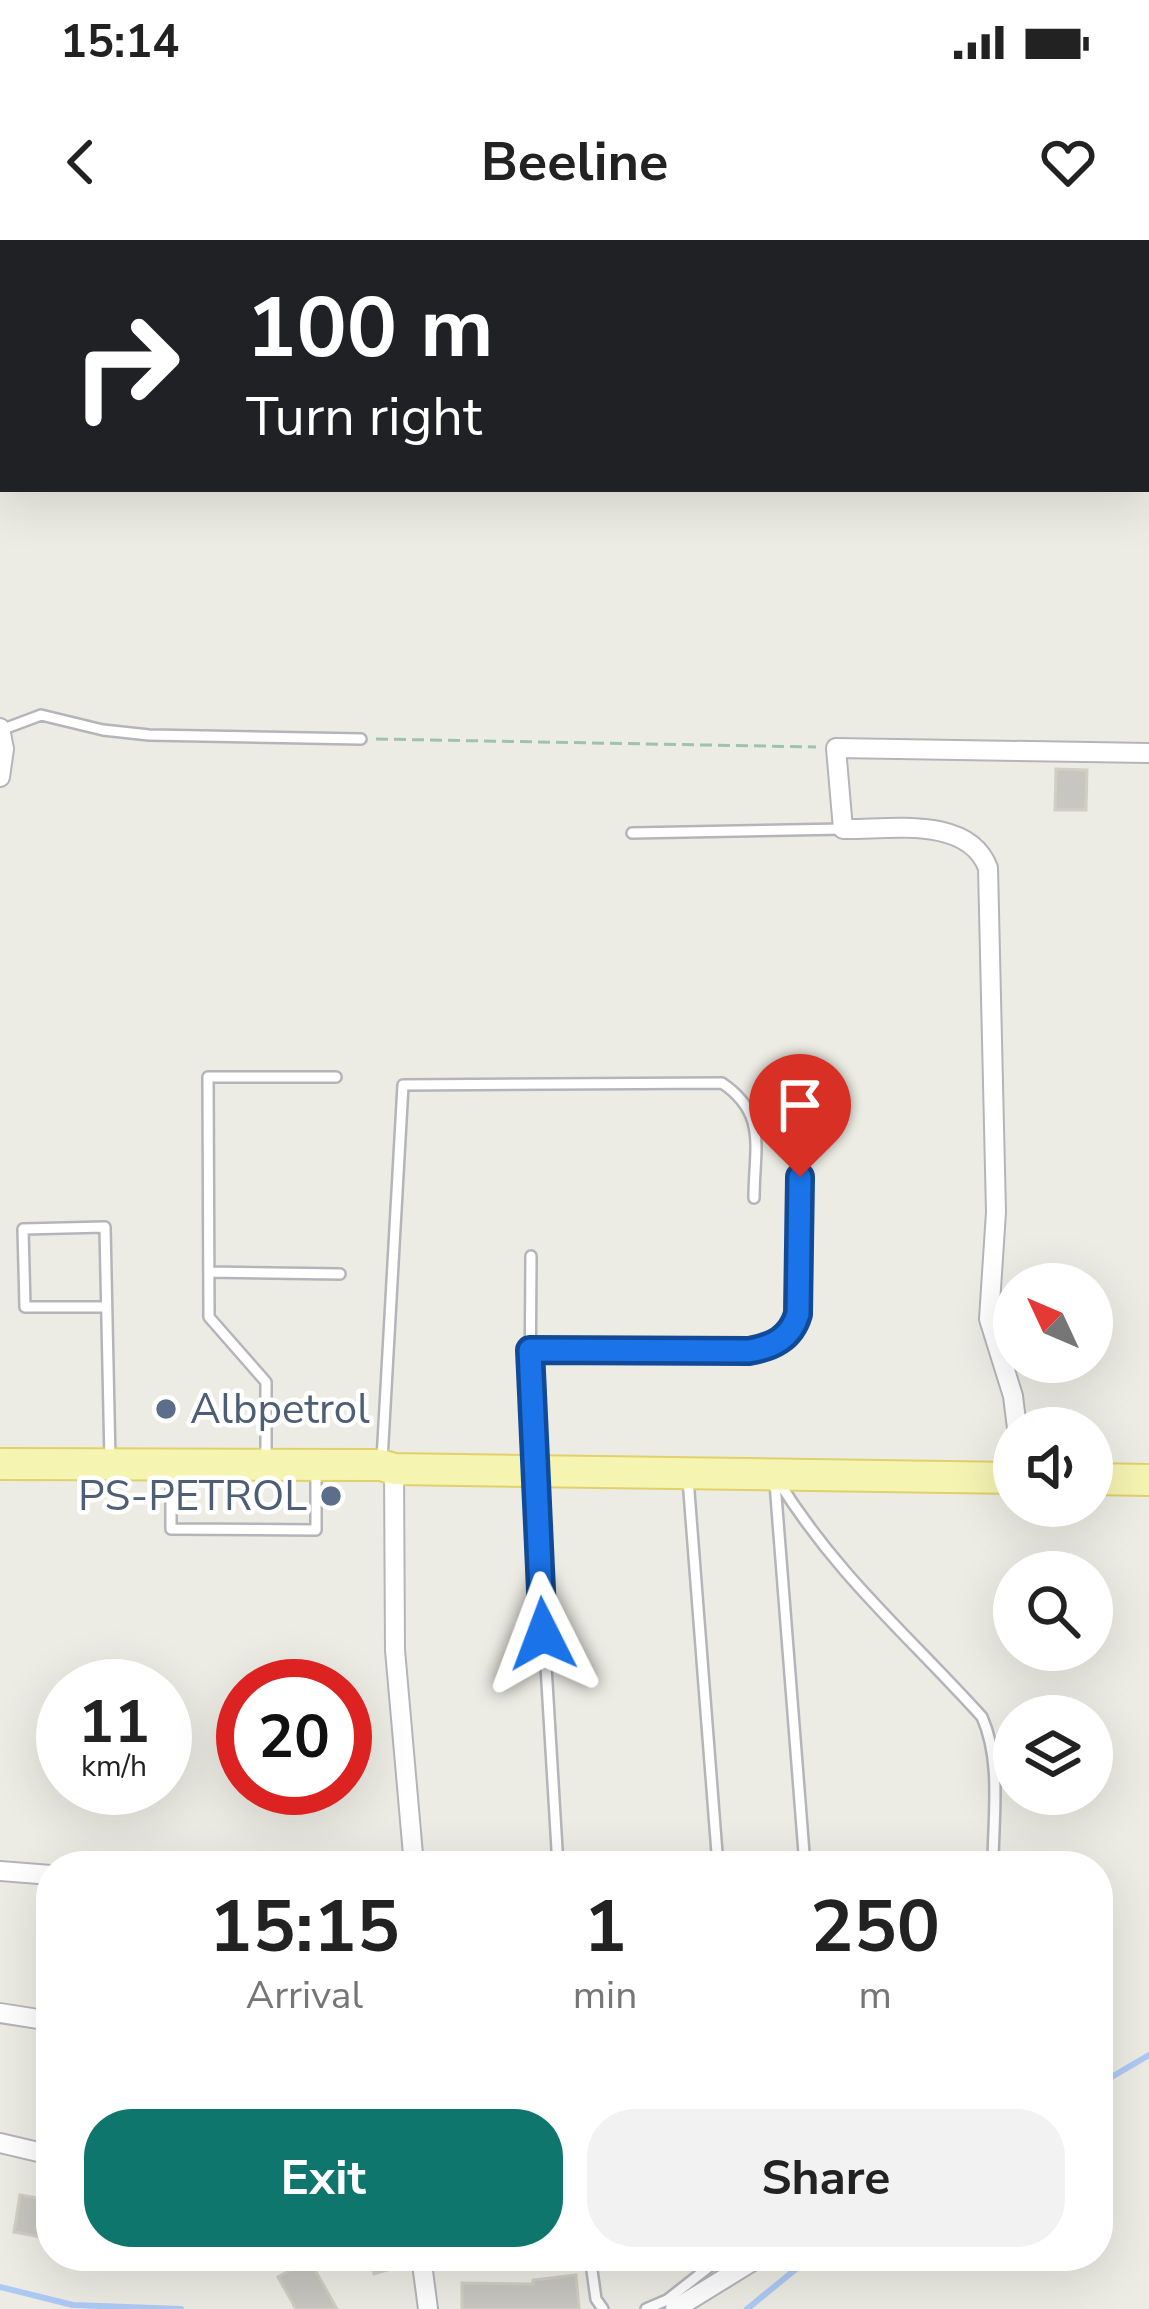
<!DOCTYPE html>
<style>
:root{--surface:#fff;--page:#f2f2f2;--text:#222;--muted:#767676;--accent:#0f766e}
body{margin:0;font-family:"Nunito Sans",sans-serif;background:var(--page);color:var(--text);height:100vh;display:flex;flex-direction:column;font-size:45px;white-space:nowrap}
*{box-sizing:border-box;margin:0}
p{font-size:39px;color:var(--muted)}
.icon{flex:none;width:66px;height:66px;fill:none;stroke:currentColor;stroke-width:2;stroke-linecap:round;stroke-linejoin:round}
.map{position:relative;flex:1;overflow:hidden}
.details{position:absolute;left:36px;top:1611px;width:1077px;height:420px;display:flex;flex-direction:column;background:var(--surface);border-radius:48px;box-shadow:0 12px 48px #0002}
.details>*{flex:none}
.guide{position:absolute;left:0px;top:0px;width:1149px;height:252px;box-shadow:0 12px 48px #0002;background:#202124;color:#fff;overflow:hidden}
.needle{width:78px;rotate:314deg}
.fabs{position:absolute;left:993px;top:1023px;display:grid;gap:24px}
.fabs a{display:grid;place-items:center;width:120px;height:120px;border-radius:50%;background:var(--surface);box-shadow:0 12px 48px #0002;font-size:60px}
.speed{position:absolute;left:36px;top:1419px;display:flex;gap:24px;font-size:60px;font-weight:700;text-align:center}
.speed>*{display:grid;place-content:center;width:156px;height:156px;border-radius:50%;background:var(--surface);box-shadow:0 12px 48px #0002;line-height:1}
.speed small{font-size:30px;font-weight:400}
.speed .limit{border:18px solid #d22;background:#fff;color:#111}
.pin{position:absolute;display:grid;place-items:center;width:102px;height:102px;color:#fff;margin:-123px -51px;border-radius:50% 50% 50% 0;rotate:-45deg;box-shadow:0 0 12px #0007}
.pin .icon{rotate:45deg}
.me{position:absolute;width:132px;margin:-66px;rotate:357deg;stroke-linejoin:round;filter:drop-shadow(0 0 9px #0008)}
.turn{display:flex;align-items:center;gap:42px;height:252px;padding:0 48px;font-size:54px}
.turn .icon{width:156px;height:156px;stroke-width:2.5}
.turn b{display:block;font-size:84px;line-height:102px}
.eta{display:flex;justify-content:space-evenly;align-items:center;height:204px;text-align:center}
.eta b{font-size:72px;font-weight:700;line-height:84px}
.button{display:flex;gap:24px;margin-top:auto;padding:24px 48px}
.button a{flex:1;height:138px;border-radius:48px;background:var(--accent);color:#fff;font-size:48px;font-weight:700;line-height:138px;text-align:center}
.button a+a{background:var(--page);color:var(--text)}
.status{display:flex;justify-content:space-between;align-items:center;height:84px;padding:0 60px;background:var(--surface);direction:ltr}
.status svg{height:33px;fill:currentColor}
header{display:flex;justify-content:space-between;align-items:center;height:156px;padding:0 48px;background:var(--surface);font-size:54px;font-weight:700}
.map>svg:first-child{display:block}
.lines{fill:none;stroke-linecap:round;stroke-linejoin:round}
.stream{stroke:#adcaf4;stroke-width:6}
.building{fill:#c8c6c1;stroke:#d1cfc3;stroke-width:3}
.service-casing{stroke:#b4b5ba;stroke-width:14}
.minor-casing{stroke:#b4b5ba;stroke-width:22}
.primary-casing{stroke:#e0d16a;stroke-width:34}
.path{stroke:#9dc2ad;stroke-width:3;stroke-dasharray:12 6;stroke-linecap:butt}
.service{stroke:#fff;stroke-width:9}
.minor{stroke:#fff;stroke-width:18}
.primary{stroke:#f5f4b1;stroke-width:30}
.route-casing{stroke:#114b97;stroke-width:30}
.route{stroke:#1a73e8;stroke-width:21}
.service-dot{fill:#5c6f8a;stroke:#fff;stroke-width:4.5}
.labels{text-anchor:middle;dominant-baseline:central;stroke-width:9;stroke-linejoin:round;paint-order:stroke}
.service-label{font-size:42px;fill:#4e5e75;stroke:#fff;text-anchor:start}
</style>
<div class="status"><b>15:14</b><svg viewBox="0 0 49 12"><path d="M0 12V9h3v3zM5 12V6h3v6zM10 12V3h3v9zM15 12V0h3v12zM26 1h20v11H26zM47 4h2v5h-2z"/></svg></div>
<header><svg class="icon" aria-label="back" viewBox="0 0 24 24"><path d="M15 5l-7 7 7 7"/></svg>Beeline<svg class="icon" aria-label="heart" viewBox="0 0 24 24"><path d="M12 20l-8-8c-3-5 5-10 8-4 3-6 11-1 8 4z"/></svg></header>
<div class="map">
<svg width="1149" height="2069" viewBox="0 0 1149 2069">
<rect width="100%" height="100%" fill="#edece4"/>
<g class="lines">
<path class="stream" d="M1098 1845 1149 1815
M0 2047 73 2065 181 2069
M747 2069 812 2016"/>
</g>
<path class="building" d="M1056 529 1087 530 1086 570H1055Z
M20 1955 51 1960V1999L14 1992Z
M369 2016H408V2024L374 2034Z
M304 2022 306 2026 311 2023 337 2069H296L278 2037Z
M576 2035 579 2069H462V2043L533 2044V2040Z"/>
<g class="lines">
<defs>
<path id="service" d="M1 490 41 475 103 490 149 495 361 499
M632 593 843 589
M531 1016 530 1159 558 1626
M209 1032 340 1034
M106 1067H25L23 989 105 987 110 1220
M530 1110 749 1111C773 1107 790 1098 798 1074L800 937
M382 1220 403 845 722 843C768 874 754 908 754 958
M266 1222V1142L209 1077 208 837H336
M171 1231V1289L316 1290V1232
M688 1239 718 1626
M777 1239C837 1336 907 1394 982 1477 1002 1522 993 1577 993 1626
M775 1243 805 1626
M590 2016 596 2059 603 2069
M646 2069 667 2060 723 2016"/>
<path id="minor" d="M0 488 4 509 0 537
M1017 1188 1013 1156 989 1079 996 972 988 628C968 575 889 590 843 589L836 508 1149 513
M394 1229 395 1410 414 1626
M0 1631 51 1635
M0 1773 51 1781
M0 1903 51 1915
M421 2016 428 2069
M675 2069 761 2016"/>
<path id="primary" d="M0 1224 381 1225 394 1229 1014 1238
M1092 1239 1149 1240"/>
</defs>
<use href="#service" class="service-casing"/>
<use href="#minor" class="minor-casing"/>
<use href="#primary" class="primary-casing"/>
<path class="path" d="M376 499 816 507"/>
<use href="#service" class="service"/>
<use href="#minor" class="minor"/>
<use href="#primary" class="primary"/>
</g>
<g class="lines">
<defs>
<path id="route" d="M543 1394 530 1110 749 1111C773 1107 791 1098 798 1074L800 937"/>
</defs>
<use href="#route" class="route-casing"/>
<use href="#route" class="route"/>
</g>
<g class="service-dot">
<circle cx="166" cy="1169" r="12"/>
<circle cx="331" cy="1256" r="12"/>
</g>
<g class="labels">
<g class="service-label">
<text x="190" y="1169">Albpetrol</text>
<text x="307" y="1256" text-anchor="end">PS-PETROL</text>
</g>
</g>
</svg>
<div class="fabs">
<a><svg class="needle" viewBox="-14 -14 28 28"><path d="M0-13l5 13h-10z" fill="#e53935"/><path d="M0 13l5-13h-10z" fill="#767676"/></svg></a>
<a><svg class="icon" aria-label="sound" viewBox="0 0 24 24"><path d="M4 9h4l5-4v14l-5-4H4zM17 9q2 3 0 6"/></svg></a>
<a><svg class="icon" aria-label="search" viewBox="0 0 24 24"><circle cx="10" cy="10" r="6"/><path d="M15 15l6 6"/></svg></a>
<a><svg class="icon" aria-label="layers" viewBox="0 0 24 24"><path d="M12 4l9 5-9 5-9-5zM3 14l9 5 9-5"/></svg></a>
</div>
<div class="speed"><div>11<small>km/h</small></div><div class="limit">20</div></div>
<div class="pin" style="left:800px;top:937px;background:#d93025"><svg class="icon" aria-label="arrive" viewBox="0 0 24 24"><path d="M6 21V4h12l-3 4 3 4H6"/></svg></div>
<svg class="me" style="left:543px;top:1394px" viewBox="-20 -20 40 40"><path d="M0-17L14 15 0 8-14 15z" fill="#1a73e8" stroke="#fff" stroke-width="4"/></svg>
<div class="guide">
<div class="turn"><svg class="icon" aria-label="right" viewBox="0 0 24 24"><path d="M7 20v-9h11M14 6l5 5-5 5"/></svg><div><b>100 m</b>Turn right</div></div>
</div>
<section class="details">
<div class="eta">
<div><b>15:15</b><p>Arrival</p></div>
<div><b>1</b><p>min</p></div>
<div><b>250</b><p>m</p></div>
</div>
<div class="button"><a>Exit</a><a>Share</a></div>
</section>
</div>
